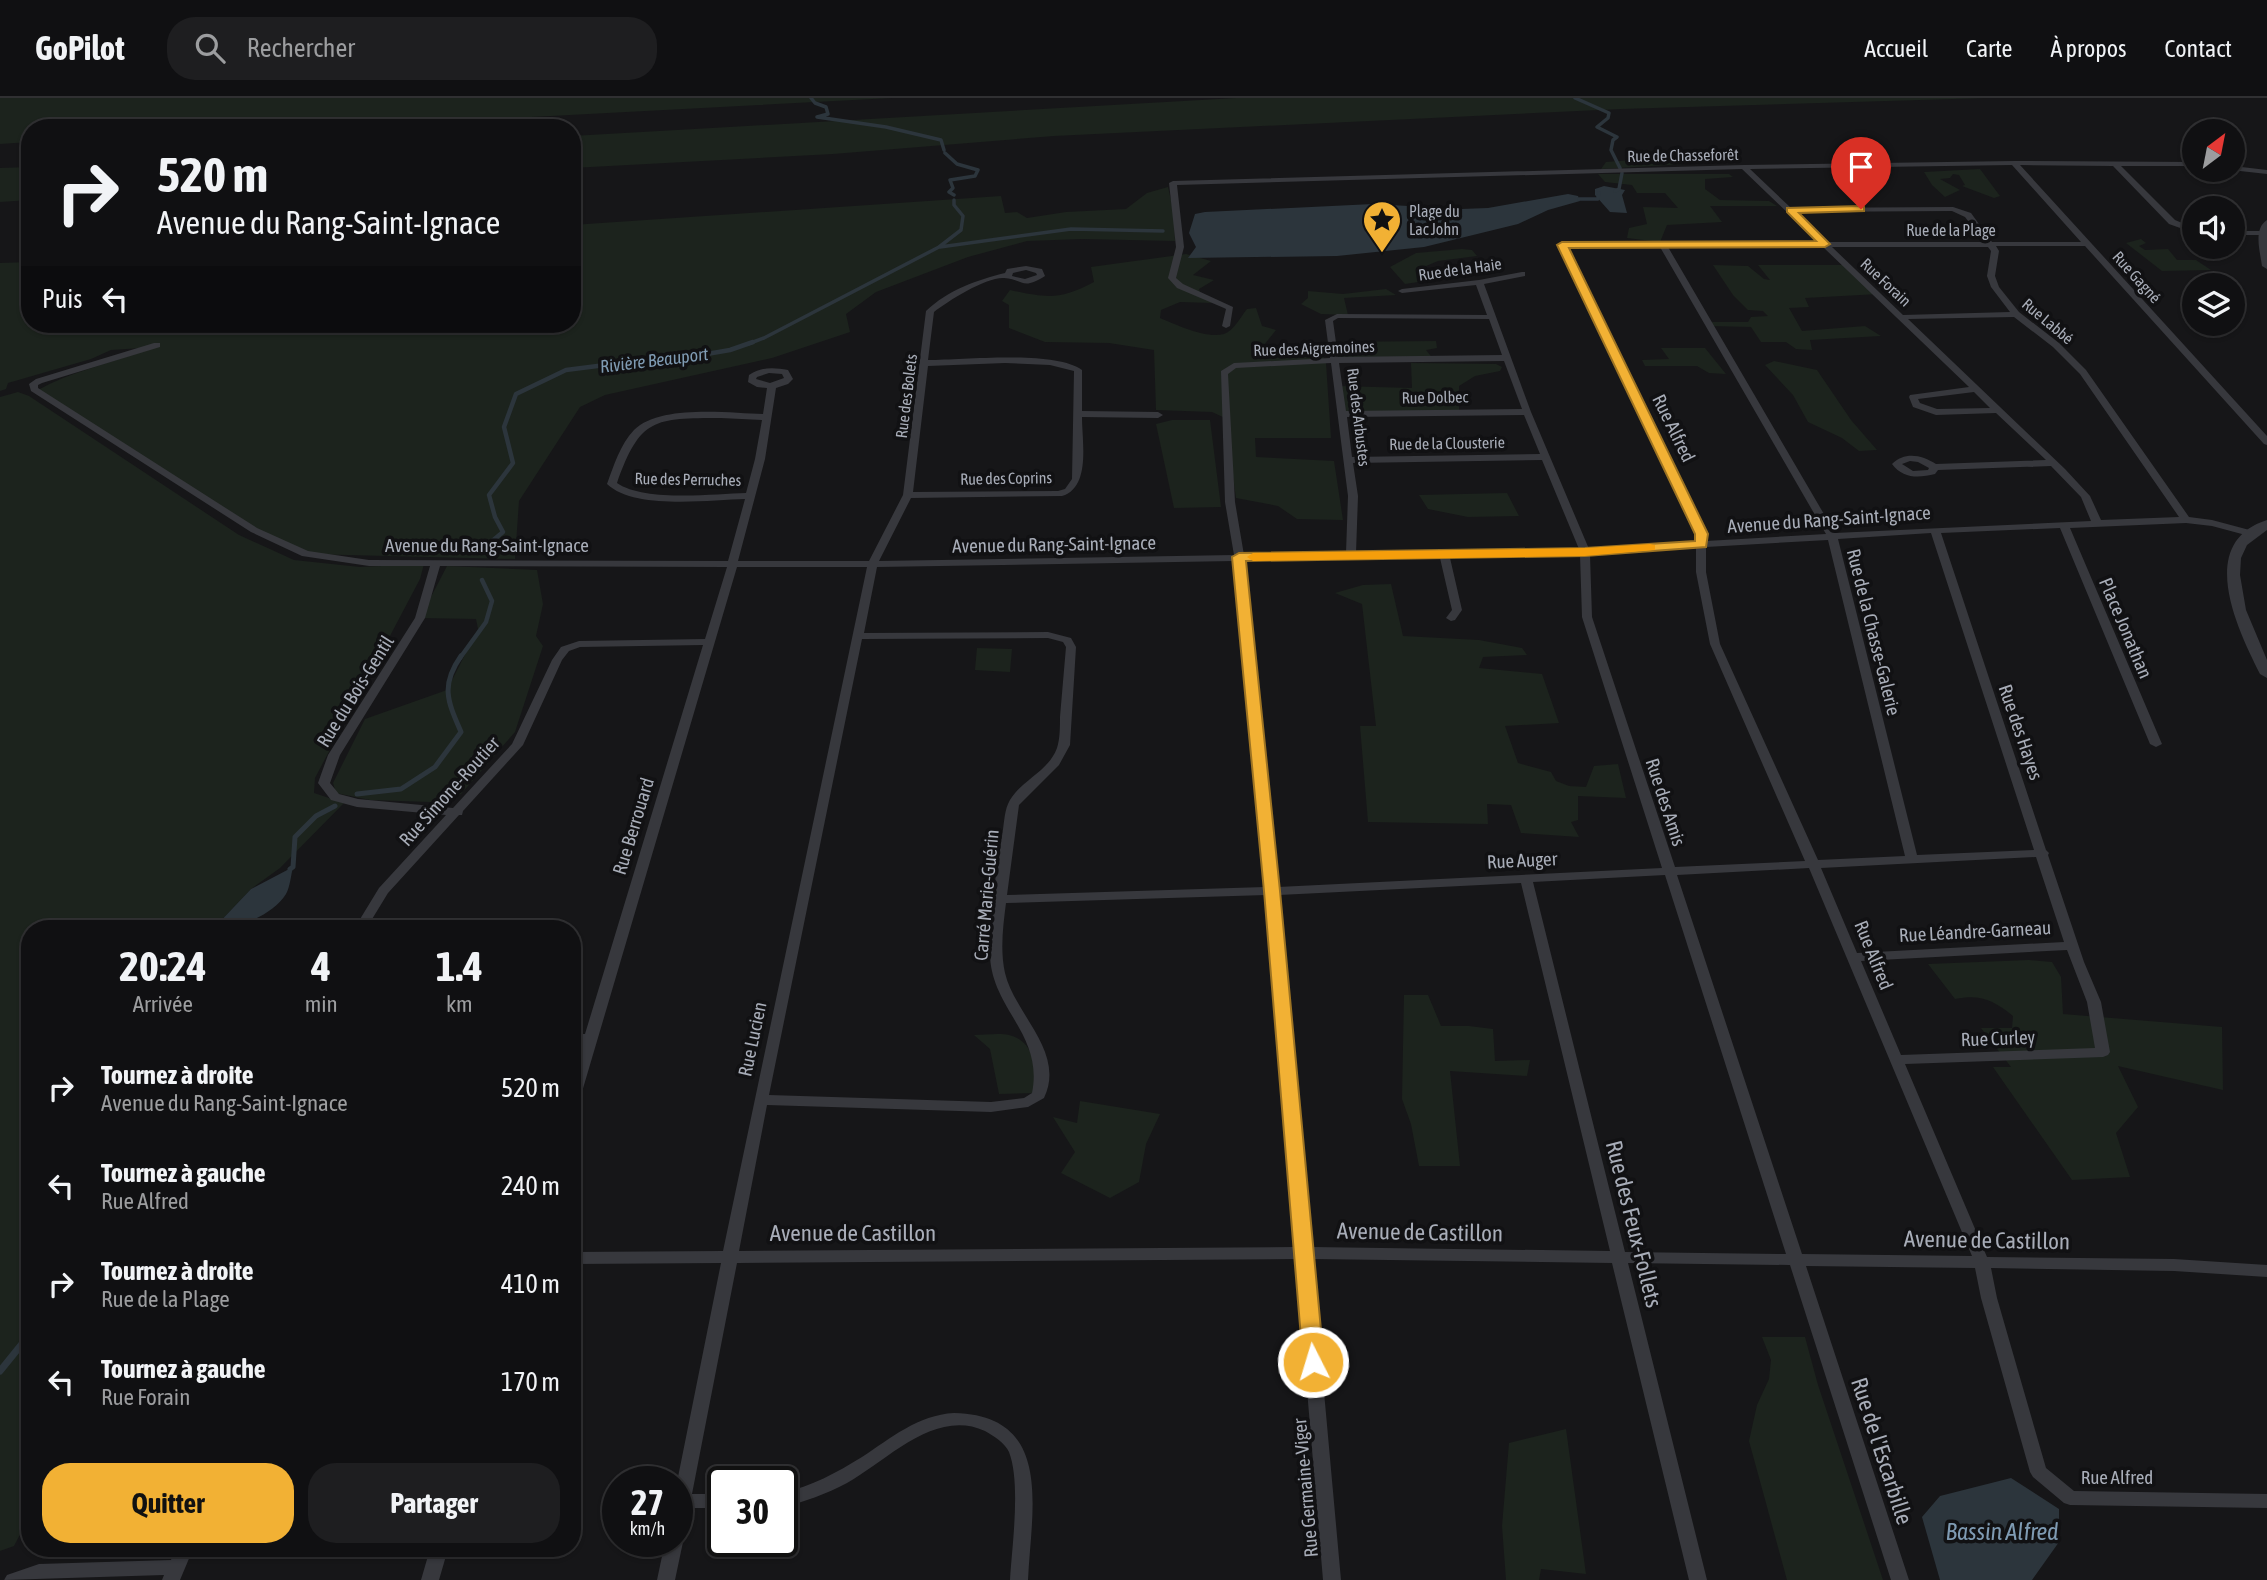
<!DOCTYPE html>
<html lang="fr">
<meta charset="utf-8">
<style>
:root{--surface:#101012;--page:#1e1e20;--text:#f1f3f6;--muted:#9c9d9f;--line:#303032;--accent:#f2b134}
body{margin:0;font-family:"Asap Condensed",sans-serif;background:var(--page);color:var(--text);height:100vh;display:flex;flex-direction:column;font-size:26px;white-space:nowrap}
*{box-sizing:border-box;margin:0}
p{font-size:23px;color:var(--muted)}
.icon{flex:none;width:38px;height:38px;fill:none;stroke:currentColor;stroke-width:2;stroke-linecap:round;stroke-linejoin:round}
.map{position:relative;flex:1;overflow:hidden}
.sheet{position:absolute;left:21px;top:822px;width:560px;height:637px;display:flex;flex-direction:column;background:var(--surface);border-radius:28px;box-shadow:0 2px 5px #0004,0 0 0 2px var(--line)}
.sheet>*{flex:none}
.guide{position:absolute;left:21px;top:21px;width:560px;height:214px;border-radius:28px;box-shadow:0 2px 5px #0004,0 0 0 2px var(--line);background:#101012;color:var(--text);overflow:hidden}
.needle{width:46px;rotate:32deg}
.fabs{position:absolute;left:2182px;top:21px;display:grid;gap:14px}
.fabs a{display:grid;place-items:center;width:63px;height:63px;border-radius:50%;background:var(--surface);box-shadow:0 2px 5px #0004,0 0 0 2px var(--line);font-size:35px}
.speed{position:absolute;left:602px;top:1368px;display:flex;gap:14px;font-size:35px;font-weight:700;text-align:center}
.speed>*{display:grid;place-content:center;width:91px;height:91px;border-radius:50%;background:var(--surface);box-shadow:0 2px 5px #0004,0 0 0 2px var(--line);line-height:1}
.speed small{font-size:18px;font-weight:400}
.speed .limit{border:4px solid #111;border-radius:10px;background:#fff;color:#111}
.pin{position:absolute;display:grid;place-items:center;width:60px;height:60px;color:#fff;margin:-72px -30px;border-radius:50% 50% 50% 0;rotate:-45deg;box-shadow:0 0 7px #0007}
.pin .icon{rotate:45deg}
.me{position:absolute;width:77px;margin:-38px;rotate:355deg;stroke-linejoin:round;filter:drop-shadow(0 0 5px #0008)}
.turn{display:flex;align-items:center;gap:24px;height:147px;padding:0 21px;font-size:32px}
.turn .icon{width:91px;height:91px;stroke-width:2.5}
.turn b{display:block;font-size:49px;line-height:60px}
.then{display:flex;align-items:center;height:66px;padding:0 21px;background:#0003;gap:14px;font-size:26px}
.eta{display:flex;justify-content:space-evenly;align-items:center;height:119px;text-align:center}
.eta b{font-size:42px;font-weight:700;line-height:49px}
.button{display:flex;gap:14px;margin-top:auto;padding:14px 21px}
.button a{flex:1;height:80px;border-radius:28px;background:var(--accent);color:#111;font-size:28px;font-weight:700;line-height:80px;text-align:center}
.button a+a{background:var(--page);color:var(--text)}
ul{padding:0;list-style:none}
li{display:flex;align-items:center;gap:21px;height:98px;padding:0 21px}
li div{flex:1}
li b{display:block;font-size:26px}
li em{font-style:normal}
header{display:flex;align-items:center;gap:42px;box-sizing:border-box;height:98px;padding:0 35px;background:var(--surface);border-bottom:2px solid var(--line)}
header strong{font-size:33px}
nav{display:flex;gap:38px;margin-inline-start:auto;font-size:24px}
.search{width:490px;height:63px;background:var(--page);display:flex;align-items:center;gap:18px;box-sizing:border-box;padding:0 24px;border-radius:28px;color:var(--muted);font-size:26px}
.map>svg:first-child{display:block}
.green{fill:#1c231d}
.water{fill:#2c353c}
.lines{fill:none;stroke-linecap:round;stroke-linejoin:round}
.stream-far3{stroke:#2c353c;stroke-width:3.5}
.stream-far2{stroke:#2c353c;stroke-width:4.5}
.stream-far1{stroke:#2c353c;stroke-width:5}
.stream{stroke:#2c353c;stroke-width:7}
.minor{fill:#37383d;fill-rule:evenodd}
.tertiary{fill:#37383d;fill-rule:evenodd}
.route{fill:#f2b134;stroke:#9d7322;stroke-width:2}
.slow{fill:#f59e0b}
.labels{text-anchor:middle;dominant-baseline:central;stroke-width:7;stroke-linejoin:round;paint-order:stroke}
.far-street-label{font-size:16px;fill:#a8adb8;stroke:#111113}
.far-poi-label{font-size:16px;fill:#a8adb8;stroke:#111113;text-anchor:start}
.far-water-label{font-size:18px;font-style:italic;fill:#7f9bb3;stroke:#111113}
.street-label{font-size:19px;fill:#a8adb8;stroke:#111113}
.near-street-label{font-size:23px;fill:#a8adb8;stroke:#111113}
.near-water-label{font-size:24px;font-style:italic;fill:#7f9bb3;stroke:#111113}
</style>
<header>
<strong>GoPilot</strong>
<div class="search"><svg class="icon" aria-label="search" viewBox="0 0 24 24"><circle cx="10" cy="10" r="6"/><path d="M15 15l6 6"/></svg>Rechercher</div>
<nav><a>Accueil</a><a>Carte</a><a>À propos</a><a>Contact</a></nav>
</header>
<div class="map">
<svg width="2267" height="1482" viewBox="0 0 2267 1482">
<rect width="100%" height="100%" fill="#161618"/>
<path class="green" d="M0 0H892L320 30H30V44L0 46Z
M1236 0H1987L1621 11 1054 38 833 56 572 70V38Z
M1724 55 1720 64 1601 71 1606 64Z
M30 69V102L0 104V70Z
M1980 71 2000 98 1994 100 1962 88 1965 87 1959 77 1953 76 1950 80 1940 81 1960 92 1945 99 1932 87 1924 74Z
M1598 76H1729L1733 79 1705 81V91L1720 102 1769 103 1777 108H1710L1722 124 1667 127 1660 144 1627 140 1629 130 1647 126 1643 109 1678 110 1665 95H1637L1632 87 1605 84Z
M1168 89 1174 115 1175 143 1082 141 1027 143 968 159 876 194 846 216 850 234 772 260 605 297 580 309 519 403 515 461 306 456 254 432 38 292C70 274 105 267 139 254L142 250 111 252 91 261 8 285 6 291 0 293V165L30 164V226H572V127L1001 98 1005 115 1017 114 1027 120 1066 114 1126 111 1147 95Z
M2141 141 2146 145 2139 148 2145 152 2168 151 2177 162H2196L2211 172 2162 173 2126 145Z
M1462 151 1472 152 1477 158 1438 163 1419 171 1425 183 1405 186 1390 169 1416 155Z
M1186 156 1211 163 1193 177 1214 182 1199 191 1201 197 1212 205 1180 204 1161 212 1160 220C1177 227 1206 241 1224 236 1234 233 1241 218 1247 211L1256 210 1262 228 1276 232 1264 247 1321 253 1326 265 1331 340H1255L1256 359 1334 363 1343 422 1297 421 1278 408 1236 400 1225 320 1212 314 1156 312 1154 252 1109 245 1045 244 1009 230V207L1002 203 1010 192C1047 200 1060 202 1094 184L1091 169Z
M1713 167 1748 168 1764 181 1770 182 1758 167H1848L1879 196 1805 200 1809 209 1789 210 1802 233 1865 228 1881 238 1810 242 1812 252 1796 251 1786 244H1761L1751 229 1709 228 1707 224H1748L1751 219 1768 218 1763 213 1748 212 1733 197Z
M1386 191 1396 197 1344 200 1348 217 1321 216 1301 206 1308 200V193L1343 196Z
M1436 243 1437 250 1426 252 1434 262 1338 263 1331 244Z
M1661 250H1705L1726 276 1709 275 1697 268H1645L1642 262 1669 261Z
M1774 263 1817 272 1851 322 1877 352 1859 353 1842 340 1808 324 1793 297 1765 267Z
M1411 265 1496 266 1502 269 1500 273 1475 278 1459 288V313L1343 317 1338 288 1412 290Z
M18 294 29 298 239 437 294 462 360 469 424 466 420 481 315 680 314 695 344 705 280 770 251 791 213 831H30V1417L14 1448 0 1453V299Z
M1172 322H1210L1221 409 1174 410 1156 326Z
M1507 395 1519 418 1468 419 1428 411 1419 397Z
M447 468 537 472 543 506 536 538 543 548 515 634 461 696 447 703 430 704 370 702 336 695 333 685 365 621 447 592 478 531 476 521 420 520Z
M1391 486 1403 538 1479 542 1522 550 1527 557 1483 559 1479 570 1542 576 1559 625 1505 628 1518 665 1551 674 1556 683 1569 688 1586 689 1594 668 1618 666 1626 700 1578 698V722L1571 724 1579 739 1521 735 1511 707 1487 706 1488 726 1368 724 1360 628H1376L1362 506 1335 495 1363 487Z
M977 550 1012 551 1010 574 975 572Z
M2029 862 2052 864 2061 879 2063 916 2222 929 2223 992 2118 968 2138 1009 2116 1035 2130 1079 2072 1082 1993 969H2011L1981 930H2012L2013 918C1993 902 1981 896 1955 901L1928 866Z
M1404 897H1428L1441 928H1469L1493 931 1495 963 1530 962 1527 978 1450 973 1460 1068H1419L1411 1026 1402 1001Z
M974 937C985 937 999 935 1009 937 1037 944 1035 973 1035 995L999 996 990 951Z
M1080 1003 1160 1016 1146 1046 1139 1084 1110 1100 1061 1075 1075 1054 1053 1019 1077 1025Z
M1762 1239H1805L1818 1287 1883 1482H1787L1749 1343 1757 1307 1769 1281 1771 1262Z
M1566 1331 1586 1476 1541 1471 1539 1482H1506L1502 1428 1509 1345Z"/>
<path class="water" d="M1604 88 1625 92 1622 97 1627 115 1610 114 1595 97V91Z
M1568 96 1578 98 1580 103 1548 112 1518 126 1424 149 1337 158 1188 160 1196 149 1189 135 1195 116 1205 114 1373 106 1461 111 1488 110Z
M293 769C291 777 290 789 286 796 272 818 237 831 213 831L251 791Z
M2011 1380 2059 1411V1444L2032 1482H1940L1922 1419 1940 1398Z"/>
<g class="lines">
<path class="stream-far3" d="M811 0 815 5 826 9 828 16 817 19 886 29 941 42 944 52
M1575 0 1609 15 1608 20 1597 29 1617 39 1613 42 1611 52 1620 70
M945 55 957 66 978 72 975 78 950 82 953 90 949 94 954 97
M1615 93 1619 91 1622 75
M1579 101H1598L1599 95
M940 149 1071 131 1163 133
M748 246 764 240 939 149 961 132 963 118 954 107V102"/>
<path class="stream-far2" d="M479 454 503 434 495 419 489 397 513 365 504 329 516 296 566 272 621 265H655L730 252 753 244
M460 560 486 524 492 503 482 482"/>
<path class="stream-far1" d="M357 696 401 691 435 669 461 634C448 604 440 588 461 558
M290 771 293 769 295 739 316 718 335 708"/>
<path class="stream" d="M0 1273 30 1236"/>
<path class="minor" d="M2014 63 2194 64V68H2121L2175 122 2194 130V135L2169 126 2113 68 2020 67 2267 338V347L2264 346 2085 148H1996L1999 153 1995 178 1999 189 2019 214 2059 245 2086 272 2189 419 2212 422 2257 434 2258 436 2253 439 2212 428 2186 425 2070 430 2162 646 2156 649 2150 646 2060 430 1941 435 2046 752 2049 755 2048 757 2084 864 2101 904 2110 954 2108 957 2103 959 1905 966 1987 1159 2174 1161 2267 1167V1179L2174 1173 1991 1170 1997 1200 2046 1370 2074 1393 2267 1396V1410L2070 1407 2064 1405 2033 1379 2030 1374 1981 1200 1975 1170 1806 1168 1909 1482H1891L1790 1167 1628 1165 1707 1482H1689L1612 1165 1312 1161 1341 1482H1323L1296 1161 737 1165 692 1396H723V1410H689L683 1433 677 1435V1384L721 1165 572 1166V1154L723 1153 867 469H737L579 1004 577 1007 572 1009V980L583 946H572V936H585L703 547 580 549 569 553 562 562 523 647 463 713 462 717H459L388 795 366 831H354L379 790 446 717 357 709 331 702 318 685 328 657 415 520 430 468H369L302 458 251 434 31 293 29 286 36 281 154 245H160V249L42 285 38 287V290L257 430 308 453 369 462 728 463 745 401C709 402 634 412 607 386 614 367 620 347 634 332 660 306 729 315 763 316L767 290 757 289 748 284 749 277C761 269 773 269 788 272L793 281 788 286 776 290 765 361 738 463H869L903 397 926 213C948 192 977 182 1005 175L1007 171 1026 168 1042 171 1045 178C1022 193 1023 181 1004 180 986 179 948 203 934 214L928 262C965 262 1054 252 1082 272V313L1158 314 1163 317 1158 320 1082 319C1082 344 1091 389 1062 398L911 400 879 463 1234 457 1225 404 1221 273 1234 265 1330 260 1325 222 1337 216 1487 217 1476 187 1402 195 1398 193 1402 191 1479 182 1522 174H1525V178L1484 186 1531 314 1589 451 1696 444V436L1558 147 1562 145 1818 144 1742 71 1177 87 1184 149 1176 180 1183 186 1233 209 1230 228 1226 230 1222 228 1226 211 1224 210 1177 190 1168 180 1176 149 1169 85 1173 83 1744 67ZM2012 67 2081 144H1992L1971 115 1953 109 1791 110 1750 71ZM1952 113 1965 119 1984 144H1827L1796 114ZM1567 149H1660L1826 436 1706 443V436ZM1668 149H1823L1969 289 1910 297 1909 299 1913 309 1936 317 1996 315 2046 362 1936 366C1922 357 1905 353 1892 366 1903 381 1919 380 1935 376L1938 372 2051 368 2081 399 2091 423 1835 435ZM1832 149H1988L1991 153 1987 178 1991 189 2010 214 1903 217ZM1026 172 1036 175 1037 177 1025 181 1012 178 1013 175ZM2014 219 2053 249 2080 276 2179 419 2101 422 2090 398 2065 371 1908 221ZM1338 220 1489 221 1502 257 1338 259 1333 223ZM1504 263 1522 311 1346 313 1339 265ZM1005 265 1050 267 1074 273 1072 381 1065 391 1058 393 913 394 928 268ZM1331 265 1348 398 1346 455 1244 457 1235 404 1228 276 1236 270ZM769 275 782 276 784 280 770 285 756 281 757 279ZM1974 294 1990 310 1937 311 1920 305 1918 301ZM1524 317 1540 356 1352 359 1347 319ZM721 320 762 322 755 361 746 395C713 396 644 404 617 385 640 320 654 320 721 320ZM1542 362 1579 451 1356 455 1358 398 1353 365ZM1910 363 1918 364 1929 370 1928 372 1913 373 1902 366ZM1931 435 2034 752 1917 757 1838 441ZM1828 442 1905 758 1818 762 1720 546 1706 474V449ZM1696 450V474L1710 546 1805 763 1675 769 1592 519 1590 457ZM1580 457 1582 519 1662 770 1278 789 1244 463 1440 460 1452 512 1446 520 1451 523 1455 522 1462 512 1450 460ZM1234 463 1265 789 1007 797 1019 707 1059 667 1070 647 1076 549 1071 540 1048 534 864 535 877 469ZM440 468 727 469 705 541 579 543 561 549 552 562 512 646 453 710 358 701 339 696 330 685 340 657 425 520ZM1048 540 1063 544 1066 549C1064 572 1062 595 1060 619 1060 629 1060 641 1057 650 1048 675 1018 683 1008 706 1004 715 1004 728 1002 738 996 776 989 816 990 855 990 910 1044 936 1032 995L1024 1000 991 1004 769 997 862 541ZM2036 759 2064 844 1857 855 1821 770ZM1809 770 1972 1158 1802 1156 1677 777ZM1665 777 1786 1156 1625 1154 1533 784ZM1521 785 1610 1153 1311 1149 1279 797ZM1266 797 1295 1149 739 1153 767 1007 991 1014 1028 1009 1044 1000C1066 954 1015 917 1005 875 1000 853 1003 828 1006 805ZM2067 852 2087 904 2095 950 1901 957 1861 863Z
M2233 68 2267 72V76L2231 72Z
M2233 133H2263L2267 135 2263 137H2233Z
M954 1315C1055 1317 1031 1413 1028 1482H1010C1012 1448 1021 1385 1009 1354 1005 1345 994 1338 985 1333 935 1310 888 1362 847 1385 826 1396 805 1404 782 1409V1395C812 1388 836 1375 862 1359 891 1340 918 1317 954 1315Z
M677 1438 680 1439 683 1444 675 1482H657L665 1444H677Z
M175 1451H193L180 1482H162L164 1477 4 1482 7 1477 39 1466 171 1462Z
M430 1451H448L439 1482H421Z"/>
<path class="tertiary" d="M2267 122V171L2262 168C2260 153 2253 131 2267 122Z
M2267 422V432L2247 447 2241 460 2240 477 2246 512 2267 562V580L2260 576C2238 532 2195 445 2267 422Z"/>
</g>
<path class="route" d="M1861 108 1864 109V113L1799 115 1830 146 1825 149 1569 150 1708 436 1706 449 1585 458 1246 463 1280 793 1324 1264 1321 1270 1313 1272 1306 1270 1303 1264 1264 793 1232 459 1239 455 1585 450 1695 443V436L1557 147 1562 144 1816 143 1787 114V110Z"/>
<path class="slow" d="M1650 446 1655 447V452L1585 458 1253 463 1247 459 1253 455 1585 450Z"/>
<defs>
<symbol id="sight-pin" viewBox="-11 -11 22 30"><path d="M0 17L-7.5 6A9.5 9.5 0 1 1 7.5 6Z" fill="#f2b134" stroke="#111113"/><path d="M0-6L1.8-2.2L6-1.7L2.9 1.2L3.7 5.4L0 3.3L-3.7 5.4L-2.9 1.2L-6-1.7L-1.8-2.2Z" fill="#111"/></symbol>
</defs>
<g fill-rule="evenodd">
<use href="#sight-pin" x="1360" y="100" width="44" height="60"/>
</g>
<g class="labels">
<g class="far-street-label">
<text transform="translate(1683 57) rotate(-1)">Rue de Chasseforêt</text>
<text x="1951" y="132">Rue de la Plage</text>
<text transform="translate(1460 171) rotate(-8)">Rue de la Haie</text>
<text transform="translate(2137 179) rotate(48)">Rue Gagné</text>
<text transform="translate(1886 184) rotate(43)">Rue Forain</text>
<text transform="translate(2048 223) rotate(40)">Rue Labbé</text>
<text transform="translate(1314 250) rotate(-2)">Rue des Aigremoines</text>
<text transform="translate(906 298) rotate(-83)">Rue des Bolets</text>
<text transform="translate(1435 299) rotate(-1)">Rue Dolbec</text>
<text transform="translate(1359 319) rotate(83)">Rue des Arbustes</text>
<text transform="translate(1447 345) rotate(-1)">Rue de la Clousterie</text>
<text transform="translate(1006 380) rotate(-1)">Rue des Coprins</text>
<text transform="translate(688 381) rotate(1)">Rue des Perruches</text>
</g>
<g class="far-poi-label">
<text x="1409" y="113">Plage du<tspan x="1409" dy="18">Lac John</tspan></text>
</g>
<g class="far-water-label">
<text transform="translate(654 262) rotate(-7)">Rivière Beauport</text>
</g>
<g class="street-label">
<text transform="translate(1674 330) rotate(64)">Rue Alfred</text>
<text transform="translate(1829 421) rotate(-4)">Avenue du Rang-Saint-Ignace</text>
<text transform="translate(1054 446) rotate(-1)">Avenue du Rang-Saint-Ignace</text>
<text x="487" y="447">Avenue du Rang-Saint-Ignace</text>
<text transform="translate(2126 530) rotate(67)">Place Jonathan</text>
<text transform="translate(1874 534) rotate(76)">Rue de la Chasse-Galerie</text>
<text transform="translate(355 593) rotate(-58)">Rue du Bois-Gentil</text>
<text transform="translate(2021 634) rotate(71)">Rue des Hayes</text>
<text transform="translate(449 693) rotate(-48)">Rue Simone-Routier</text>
<text transform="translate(1666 704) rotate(72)">Rue des Amis</text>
<text transform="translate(633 728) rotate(-73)">Rue Berrouard</text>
<text transform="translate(1522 762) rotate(-3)">Rue Auger</text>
<text transform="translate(986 797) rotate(-85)">Carré Marie-Guérin</text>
<text transform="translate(1975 833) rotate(-3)">Rue Léandre-Garneau</text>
<text transform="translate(1874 857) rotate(68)">Rue Alfred</text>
<text transform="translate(1998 940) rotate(-2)">Rue Curley</text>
<text transform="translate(752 941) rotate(-78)">Rue Lucien</text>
<text x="2117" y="1379">Rue Alfred</text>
<text transform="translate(1305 1390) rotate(-95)">Rue Germaine-Viger</text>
</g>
<g class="near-street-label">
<text transform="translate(1634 1126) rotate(76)">Rue des Feux-Follets</text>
<text transform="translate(1420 1134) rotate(1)">Avenue de Castillon</text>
<text x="853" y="1135">Avenue de Castillon</text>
<text transform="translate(1987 1142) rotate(1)">Avenue de Castillon</text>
<text transform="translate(1882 1353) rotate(72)">Rue de l'Escarbille</text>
</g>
<g class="near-water-label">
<text x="2002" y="1433">Bassin Alfred</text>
</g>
</g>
</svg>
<div class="fabs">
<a><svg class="needle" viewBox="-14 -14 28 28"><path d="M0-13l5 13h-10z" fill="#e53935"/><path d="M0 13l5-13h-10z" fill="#9c9d9f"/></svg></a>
<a><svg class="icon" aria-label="sound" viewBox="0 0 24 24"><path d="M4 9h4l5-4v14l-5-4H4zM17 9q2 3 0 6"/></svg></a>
<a><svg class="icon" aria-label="layers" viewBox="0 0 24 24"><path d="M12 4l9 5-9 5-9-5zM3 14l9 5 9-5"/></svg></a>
</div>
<div class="speed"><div>27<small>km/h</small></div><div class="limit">30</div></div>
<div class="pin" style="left:1861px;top:111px;background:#d93025"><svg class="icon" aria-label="arrive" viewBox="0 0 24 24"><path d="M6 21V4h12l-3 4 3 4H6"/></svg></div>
<svg class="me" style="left:1313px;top:1264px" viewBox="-20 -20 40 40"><circle r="17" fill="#f2b134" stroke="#fff" stroke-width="3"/><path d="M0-11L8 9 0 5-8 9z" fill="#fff"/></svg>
<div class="guide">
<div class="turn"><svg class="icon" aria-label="right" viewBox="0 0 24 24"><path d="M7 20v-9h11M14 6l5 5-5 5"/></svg><div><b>520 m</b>Avenue du Rang-Saint-Ignace</div></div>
<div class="then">Puis<svg class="icon" aria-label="left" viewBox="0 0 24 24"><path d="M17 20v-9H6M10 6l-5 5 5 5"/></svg></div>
</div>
<section class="sheet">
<div class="eta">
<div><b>20:24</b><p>Arrivée</p></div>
<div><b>4</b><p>min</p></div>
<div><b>1.4</b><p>km</p></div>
</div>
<ul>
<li><svg class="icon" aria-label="right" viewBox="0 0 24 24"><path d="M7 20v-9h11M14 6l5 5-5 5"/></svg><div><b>Tournez à droite</b><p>Avenue du Rang-Saint-Ignace</p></div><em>520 m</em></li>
<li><svg class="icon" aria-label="left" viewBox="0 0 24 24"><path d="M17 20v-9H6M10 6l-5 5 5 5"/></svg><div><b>Tournez à gauche</b><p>Rue Alfred</p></div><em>240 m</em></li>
<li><svg class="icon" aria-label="right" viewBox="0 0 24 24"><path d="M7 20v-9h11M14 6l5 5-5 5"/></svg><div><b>Tournez à droite</b><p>Rue de la Plage</p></div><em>410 m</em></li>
<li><svg class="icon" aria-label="left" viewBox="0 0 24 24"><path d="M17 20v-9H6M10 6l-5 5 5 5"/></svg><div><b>Tournez à gauche</b><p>Rue Forain</p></div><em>170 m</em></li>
</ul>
<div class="button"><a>Quitter</a><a>Partager</a></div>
</section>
</div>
